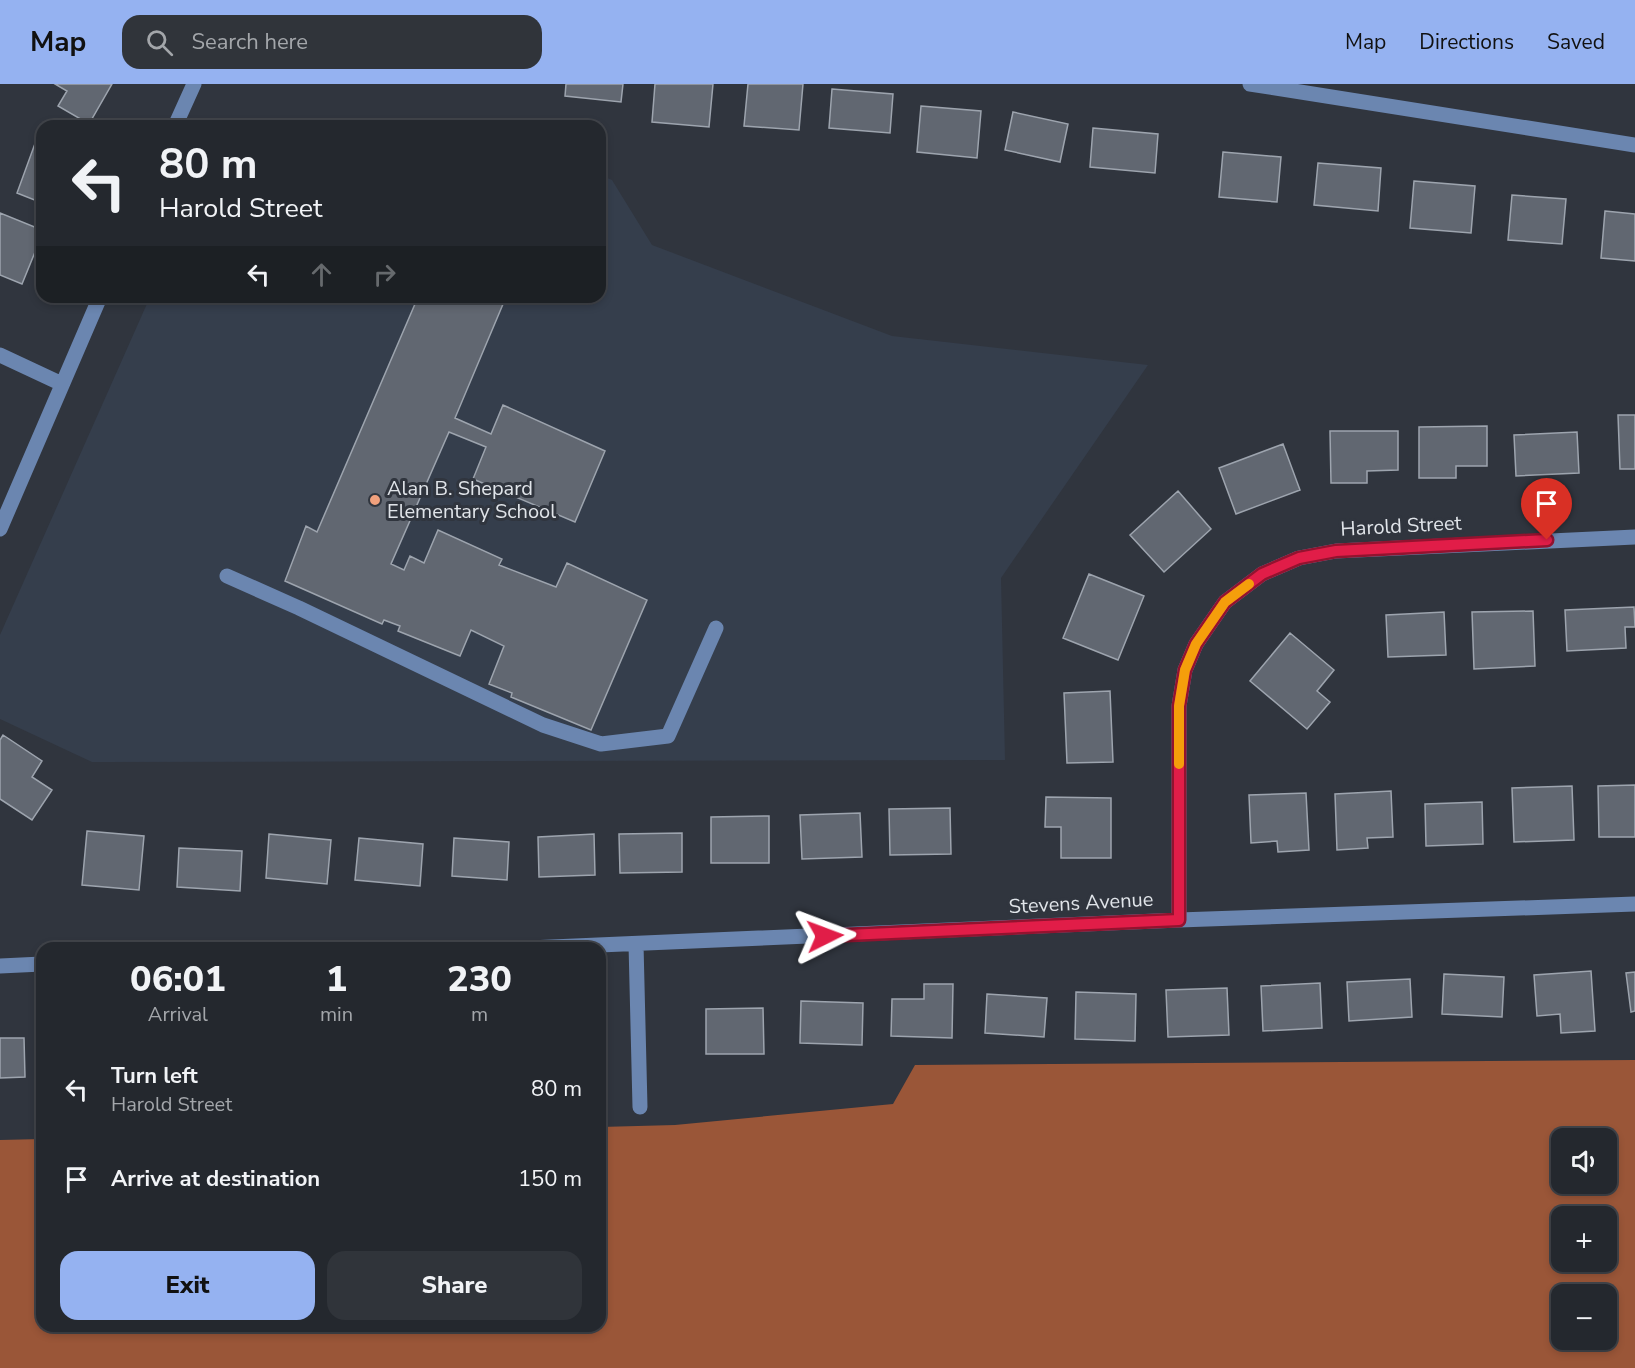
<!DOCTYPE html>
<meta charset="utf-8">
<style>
:root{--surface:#24282e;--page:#30343a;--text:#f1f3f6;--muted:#a3a6aa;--line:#41444a;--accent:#95b2f1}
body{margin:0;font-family:"Nunito Sans",sans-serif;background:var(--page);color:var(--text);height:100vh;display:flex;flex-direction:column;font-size:22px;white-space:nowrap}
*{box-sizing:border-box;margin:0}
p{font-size:20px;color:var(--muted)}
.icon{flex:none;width:33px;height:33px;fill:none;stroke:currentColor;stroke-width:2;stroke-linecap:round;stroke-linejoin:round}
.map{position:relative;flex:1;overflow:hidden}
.sheet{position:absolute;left:36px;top:858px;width:570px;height:390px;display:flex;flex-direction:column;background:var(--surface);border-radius:18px;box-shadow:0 3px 9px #0003,0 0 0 2px var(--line)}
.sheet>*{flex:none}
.banner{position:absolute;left:36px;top:36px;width:570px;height:183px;border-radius:18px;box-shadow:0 3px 9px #0003,0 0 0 2px var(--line);background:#24282e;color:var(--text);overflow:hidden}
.controls{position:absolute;left:1551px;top:1044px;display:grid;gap:12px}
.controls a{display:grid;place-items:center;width:66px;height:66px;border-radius:12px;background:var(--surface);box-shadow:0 3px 9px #0003,0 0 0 2px var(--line);font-size:30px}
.pin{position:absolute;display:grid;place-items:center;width:51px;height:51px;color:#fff;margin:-62px -26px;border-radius:50% 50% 50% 0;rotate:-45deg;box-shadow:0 0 6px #0007}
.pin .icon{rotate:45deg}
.me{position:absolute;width:66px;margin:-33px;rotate:87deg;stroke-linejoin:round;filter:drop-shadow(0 0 4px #0008)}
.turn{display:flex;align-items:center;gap:21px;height:126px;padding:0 24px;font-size:27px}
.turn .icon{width:78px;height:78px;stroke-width:2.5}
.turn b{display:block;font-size:42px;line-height:51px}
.lanes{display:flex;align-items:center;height:57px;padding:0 24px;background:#0003;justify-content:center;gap:30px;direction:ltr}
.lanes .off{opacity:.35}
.eta{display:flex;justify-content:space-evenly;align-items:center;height:102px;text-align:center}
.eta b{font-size:36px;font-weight:800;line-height:42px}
.button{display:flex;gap:12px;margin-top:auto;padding:12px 24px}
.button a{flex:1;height:69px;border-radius:18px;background:var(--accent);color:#111;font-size:24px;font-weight:800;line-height:69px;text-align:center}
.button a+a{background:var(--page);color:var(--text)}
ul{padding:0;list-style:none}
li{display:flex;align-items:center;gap:18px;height:90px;padding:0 24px}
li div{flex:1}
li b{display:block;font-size:22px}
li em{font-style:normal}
header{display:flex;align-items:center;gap:36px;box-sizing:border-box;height:84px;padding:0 30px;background:var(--accent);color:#111}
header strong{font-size:28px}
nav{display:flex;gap:33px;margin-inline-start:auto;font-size:21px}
.search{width:420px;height:54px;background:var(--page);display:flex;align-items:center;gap:15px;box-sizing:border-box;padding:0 21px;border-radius:18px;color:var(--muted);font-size:22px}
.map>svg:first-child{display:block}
.built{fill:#353e4c}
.forest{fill:#9a5638;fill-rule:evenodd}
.building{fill:#616771;stroke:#9da4ae;stroke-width:1.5}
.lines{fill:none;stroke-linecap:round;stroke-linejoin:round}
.minor{stroke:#6b86b0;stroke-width:15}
.route-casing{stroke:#92132f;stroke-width:15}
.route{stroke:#e11d48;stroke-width:10}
.slow{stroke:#f59e0b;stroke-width:10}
.poi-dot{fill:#f1a17d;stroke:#30353e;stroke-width:2}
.labels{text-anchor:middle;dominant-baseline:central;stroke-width:6;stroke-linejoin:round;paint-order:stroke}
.poi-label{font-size:20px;fill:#e0e4e9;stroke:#30353e;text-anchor:start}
.street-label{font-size:20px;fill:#e0e4e9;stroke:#30353e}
</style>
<header>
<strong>Map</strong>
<div class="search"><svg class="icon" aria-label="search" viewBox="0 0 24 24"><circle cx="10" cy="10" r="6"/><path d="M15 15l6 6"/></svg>Search here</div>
<nav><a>Map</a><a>Directions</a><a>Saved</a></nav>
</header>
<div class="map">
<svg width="1635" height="1284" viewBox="0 0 1635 1284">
<rect width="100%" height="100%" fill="#30353e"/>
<path class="built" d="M600 91 612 96 652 161 892 252 1148 281 1001 494 1005 676 92 678 0 635V551L150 213H600Z"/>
<path class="forest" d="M1635 976V1284H0V1056L42 1055V1242H600V1043L675 1041 893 1020 915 981ZM1562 1054H1606V1100H1562ZM1562 1132H1606V1178H1562ZM1562 1210H1606V1256H1562Z"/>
<path class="building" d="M55 0H112L89 40 58 22 67 7Z
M566 0H623L621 18 565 12Z
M655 0H713L709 43 652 38Z
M748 0H803L799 46 744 42Z
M832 5 893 10 890 49 829 44Z
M921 22 981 27 977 74 917 68Z
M1013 28 1068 40 1060 78 1005 66Z
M1093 44 1158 50 1155 89 1090 83Z
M37 54 42 55V119L17 109Z
M1223 68 1281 73 1277 118 1219 113Z
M1318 79 1381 84 1378 127 1314 121Z
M1414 97 1475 102 1471 149 1410 144Z
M1512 111 1566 115 1562 160 1508 156Z
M1605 127 1635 130V177L1601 174Z
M0 129 42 146V151L22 200 0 191Z
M418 213H506L455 334 491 350 503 321 605 367 575 438 473 395 486 363 449 348 391 480 404 486 410 472 424 479 438 446 502 475 499 481 556 503 567 479 647 516 591 646 511 613 512 609 489 600 504 562 471 546 460 572 398 547 400 542 384 536 382 540 285 497 306 442 317 448Z
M1618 331H1635V385H1620Z
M1487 342V382H1456V394H1419V343Z
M1330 347H1398V386L1367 387V399H1331Z
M1577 348 1579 389 1516 392 1514 351Z
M1283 360 1300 406 1236 430 1219 384Z
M1178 407 1211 445 1164 488 1130 451Z
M1089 490 1144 512 1118 576 1063 554Z
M1634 523 1635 543H1625L1626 564 1567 567 1565 526Z
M1533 527 1535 582 1474 585 1472 528Z
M1444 528 1446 571 1388 573 1386 531Z
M1290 549 1334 586 1317 607 1330 618 1307 645 1250 597Z
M1110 607 1113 678 1067 679 1064 609Z
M3 651 42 677 32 693 52 706 32 736 0 715V656Z
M1635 701V753H1599L1598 702Z
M1572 702 1574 756 1514 758 1512 704Z
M1391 707 1393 753 1367 754 1368 764 1337 766 1335 710Z
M1306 709 1309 766 1278 768 1277 757 1251 759 1249 711Z
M1046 713 1111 714V774H1061V743H1045Z
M1482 718 1483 760 1426 762 1425 720Z
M950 724 951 770 890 771 889 725Z
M860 729 862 773 802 775 800 731Z
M769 732V779H711V733Z
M87 747 144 752 139 806 82 801Z
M682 749V788L620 789 619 750Z
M269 750 331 756 327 800 266 794Z
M594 750 595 791 539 793 538 753Z
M359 754 423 760 420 802 355 796Z
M454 754 509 758 507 796 452 792Z
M179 764 242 767 240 807 177 803Z
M1591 887 1595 947 1561 949 1560 930 1537 932 1534 891Z
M1635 888V927L1631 928 1626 889Z
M1444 890 1504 893 1502 933 1442 930Z
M1410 895 1412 933 1349 937 1347 898Z
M1320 899 1322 944 1263 947 1261 902Z
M924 900H953L952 954 891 952 892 915H924Z
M1227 904 1229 951 1168 953 1166 906Z
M1076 908 1136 910 1135 957 1075 955Z
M987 910 1047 914 1044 953 985 949Z
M801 917 863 919 862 961 800 959Z
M763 924 764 970H706V925Z
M0 954H24L25 993 0 994Z"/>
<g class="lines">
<path class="minor" d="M1250 0 1635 61
M175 42 194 0
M0 271 62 300
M0 445 100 213
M227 492 299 524 543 641 601 660 668 652 716 544
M1179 836V622L1185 586 1196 560 1225 518 1262 490 1299 474 1336 467 1635 453
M636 860 640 1023
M529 864 1179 836 1635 820
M0 882 42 880"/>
</g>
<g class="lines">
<defs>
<path id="route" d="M825 852 1179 836V622L1185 586 1196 560 1225 518 1262 490 1299 474 1336 467 1547 456"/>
</defs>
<use href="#route" class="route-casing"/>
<use href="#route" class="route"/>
<path class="slow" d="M1179 680V622L1185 586 1196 560 1225 518 1249 500"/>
</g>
<circle class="poi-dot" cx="375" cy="416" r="6"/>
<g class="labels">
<g class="poi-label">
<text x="387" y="404">Alan B. Shepard<tspan x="387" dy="23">Elementary School</tspan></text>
</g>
<g class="street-label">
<text transform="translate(1401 442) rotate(-3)">Harold Street</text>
<text transform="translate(1081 819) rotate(-3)">Stevens Avenue</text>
</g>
</g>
</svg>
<div class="controls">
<a><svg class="icon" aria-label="sound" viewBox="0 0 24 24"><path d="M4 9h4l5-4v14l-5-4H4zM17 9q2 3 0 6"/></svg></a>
<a>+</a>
<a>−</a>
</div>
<div class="pin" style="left:1547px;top:456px;background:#d93025"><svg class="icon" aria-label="arrive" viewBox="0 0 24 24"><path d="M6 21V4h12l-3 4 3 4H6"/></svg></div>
<svg class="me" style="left:825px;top:852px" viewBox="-20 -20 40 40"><path d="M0-17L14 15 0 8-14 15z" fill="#e11d48" stroke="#fff" stroke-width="4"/></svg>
<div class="banner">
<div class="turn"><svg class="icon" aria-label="left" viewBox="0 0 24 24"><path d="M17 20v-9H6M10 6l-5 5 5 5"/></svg><div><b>80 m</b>Harold Street</div></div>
<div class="lanes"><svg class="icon" aria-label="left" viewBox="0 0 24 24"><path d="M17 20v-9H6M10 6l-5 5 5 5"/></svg><svg class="icon off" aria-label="ahead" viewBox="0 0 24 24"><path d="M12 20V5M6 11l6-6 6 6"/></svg><svg class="icon off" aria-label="right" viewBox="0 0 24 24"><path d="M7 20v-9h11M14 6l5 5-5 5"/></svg></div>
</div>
<section class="sheet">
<div class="eta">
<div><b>06:01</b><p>Arrival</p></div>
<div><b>1</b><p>min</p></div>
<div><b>230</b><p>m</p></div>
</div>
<ul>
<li><svg class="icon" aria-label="left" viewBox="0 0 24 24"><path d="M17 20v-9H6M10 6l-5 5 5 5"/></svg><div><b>Turn left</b><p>Harold Street</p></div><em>80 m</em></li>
<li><svg class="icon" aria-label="arrive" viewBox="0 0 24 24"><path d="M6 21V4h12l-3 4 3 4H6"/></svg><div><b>Arrive at destination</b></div><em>150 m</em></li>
</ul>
<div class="button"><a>Exit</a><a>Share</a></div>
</section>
</div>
